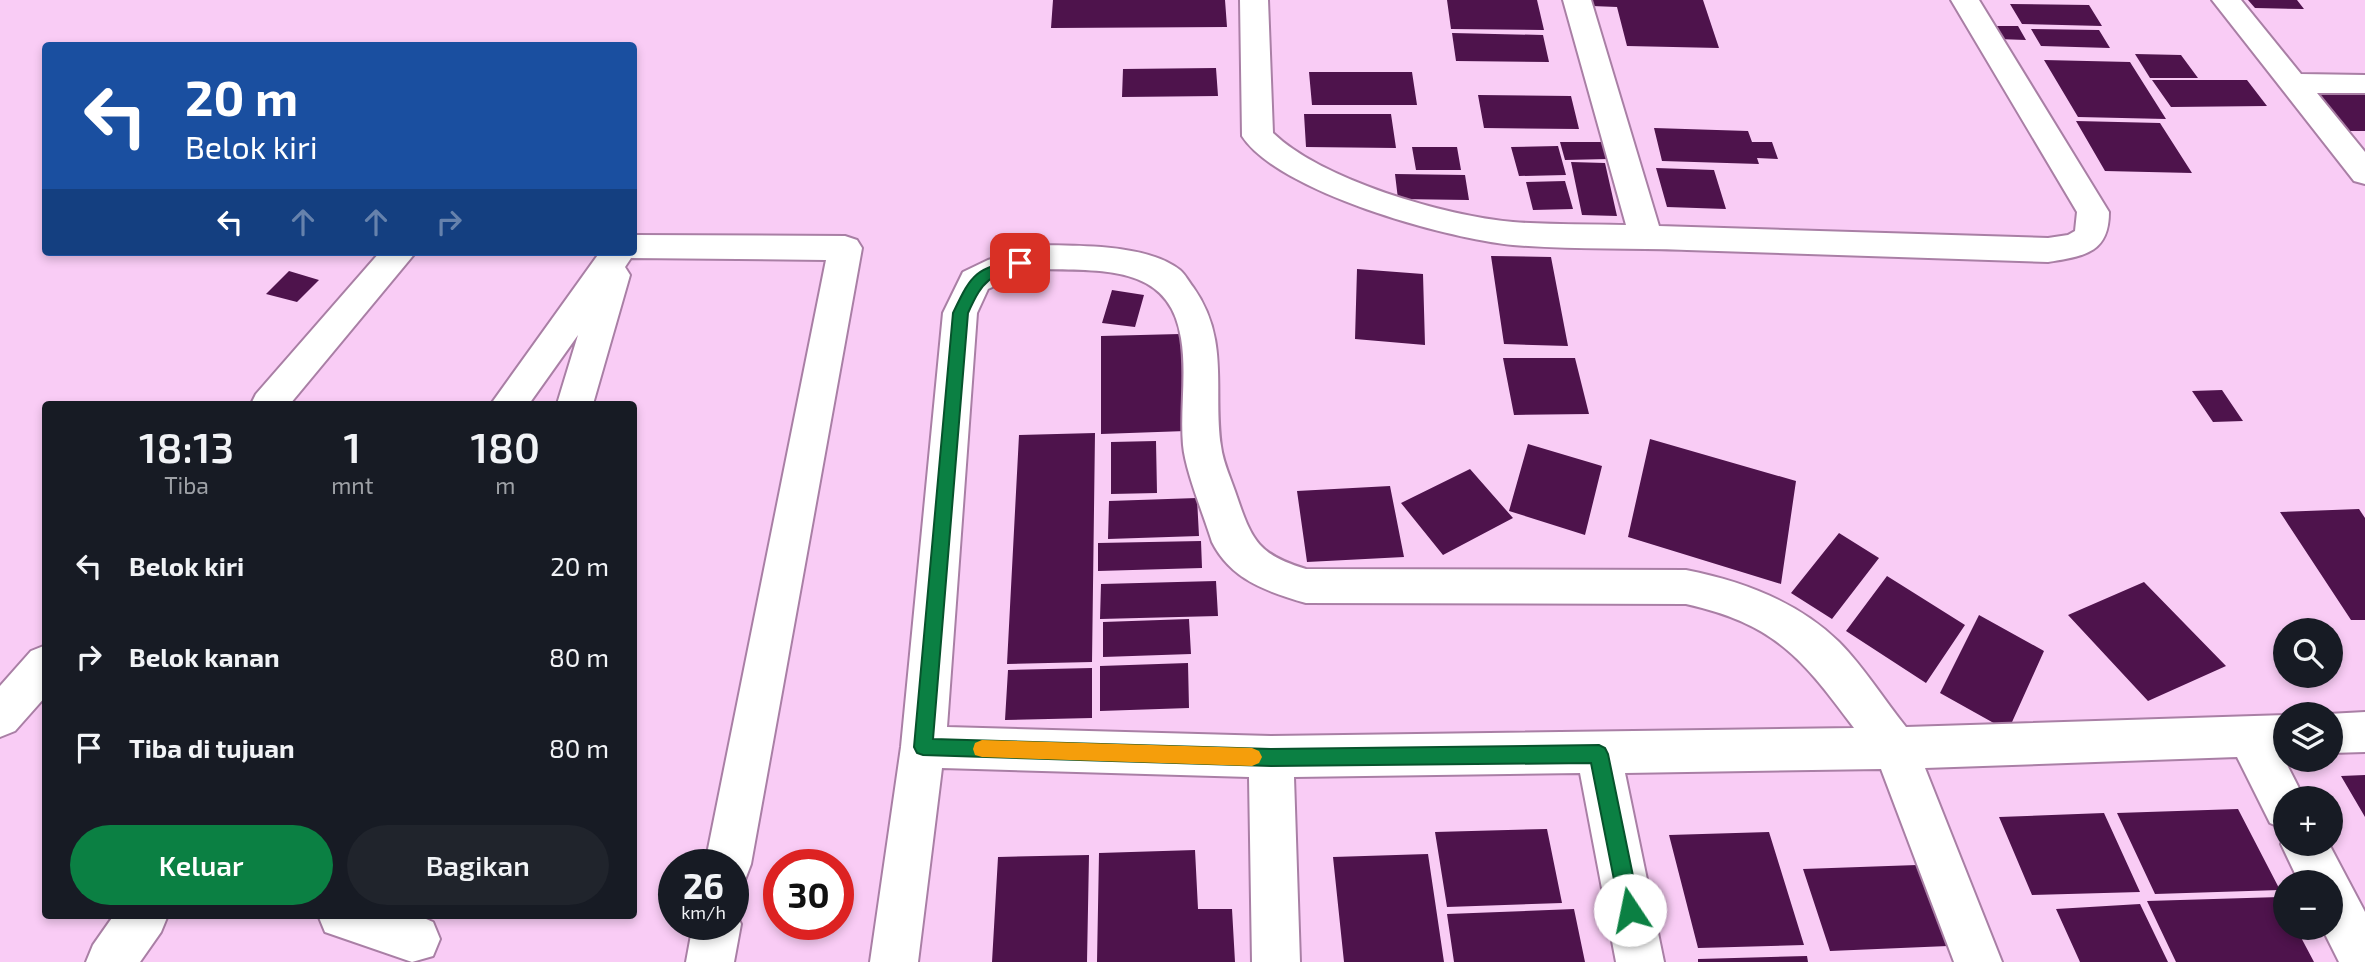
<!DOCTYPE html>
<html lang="id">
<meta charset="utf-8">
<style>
:root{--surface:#171b24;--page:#20242c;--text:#f1f3f6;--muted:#9ea1a6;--accent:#0b8043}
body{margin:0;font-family:"Exo 2",sans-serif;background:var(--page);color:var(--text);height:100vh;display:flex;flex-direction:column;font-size:26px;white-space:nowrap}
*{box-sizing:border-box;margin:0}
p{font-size:23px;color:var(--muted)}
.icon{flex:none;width:38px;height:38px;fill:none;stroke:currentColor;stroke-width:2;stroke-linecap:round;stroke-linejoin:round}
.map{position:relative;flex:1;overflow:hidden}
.side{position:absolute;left:42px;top:401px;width:595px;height:518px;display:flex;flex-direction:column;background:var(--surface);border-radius:7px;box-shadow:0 4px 10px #0003}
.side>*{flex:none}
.guide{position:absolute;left:42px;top:42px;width:595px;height:214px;border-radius:7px;box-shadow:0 4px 10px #0003;background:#1a4fa0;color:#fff;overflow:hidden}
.tools{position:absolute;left:2273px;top:618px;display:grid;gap:14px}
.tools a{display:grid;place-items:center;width:70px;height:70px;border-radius:50%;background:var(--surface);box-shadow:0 4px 10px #0003;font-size:35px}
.speed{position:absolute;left:658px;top:849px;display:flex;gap:14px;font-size:35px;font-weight:700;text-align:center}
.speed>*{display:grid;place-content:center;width:91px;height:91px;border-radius:50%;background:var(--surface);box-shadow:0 4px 10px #0003;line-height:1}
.speed small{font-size:18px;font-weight:400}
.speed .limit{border:10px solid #d22;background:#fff;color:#111}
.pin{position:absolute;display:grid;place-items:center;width:60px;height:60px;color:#fff;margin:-30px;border-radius:14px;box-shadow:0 4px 10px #0006}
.me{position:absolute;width:77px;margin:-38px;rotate:349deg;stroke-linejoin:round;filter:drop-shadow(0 0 5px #0008)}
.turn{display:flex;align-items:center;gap:24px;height:147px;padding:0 28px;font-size:32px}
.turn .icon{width:91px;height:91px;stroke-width:2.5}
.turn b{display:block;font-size:49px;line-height:60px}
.lanes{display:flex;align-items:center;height:66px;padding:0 28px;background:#0003;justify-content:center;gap:35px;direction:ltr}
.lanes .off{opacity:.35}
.eta{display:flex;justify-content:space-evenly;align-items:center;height:119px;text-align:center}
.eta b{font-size:42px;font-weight:600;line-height:49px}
.cta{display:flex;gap:14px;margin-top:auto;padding:14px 28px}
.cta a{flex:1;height:80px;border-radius:42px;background:var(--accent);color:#fff;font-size:28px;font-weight:600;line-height:80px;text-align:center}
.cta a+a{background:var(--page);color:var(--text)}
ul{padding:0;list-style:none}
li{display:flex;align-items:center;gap:21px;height:91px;padding:0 28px}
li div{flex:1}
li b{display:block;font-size:26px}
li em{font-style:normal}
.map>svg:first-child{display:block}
.building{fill:#4e134c}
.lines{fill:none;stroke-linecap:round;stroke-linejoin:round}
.minor-casing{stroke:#a97fa5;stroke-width:4}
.minor{fill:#fff;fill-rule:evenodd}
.route{fill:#0b8043;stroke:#07532c;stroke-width:2}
.slow{fill:#f59e0b}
</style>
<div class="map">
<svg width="2365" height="962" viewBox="0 0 2365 962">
<rect width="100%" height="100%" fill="#f9ccf5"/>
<path class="building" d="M1053 0H1225L1227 27 1051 28Z
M1447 0H1537L1544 30 1451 29Z
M1591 0H1703L1719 48 1627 46 1617 7 1592 6Z
M2248 0H2297L2304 9 2255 8Z
M2010 4 2089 5 2102 26 2022 24Z
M1990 26H2018L2026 40 1998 39Z
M2031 29 2099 30 2110 48 2041 46Z
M1452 33 1543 35 1549 62 1456 61Z
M2135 54 2181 55 2198 78H2150Z
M2044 60 2130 62 2166 119 2078 117Z
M1216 68 1218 96 1122 97 1123 69Z
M1309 72H1412L1417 105H1312Z
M2152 80H2247L2267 106 2171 107Z
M2312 92H2365V131H2343Z
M1478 95 1571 96 1579 129 1484 128Z
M1304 114H1391L1396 148 1306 147Z
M2076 121 2160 123 2192 173 2105 171Z
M1654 128 1748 131 1752 142H1772L1778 159 1757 158 1759 164 1662 161Z
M1560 142H1603L1608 159 1565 160Z
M1558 146 1566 175 1519 176 1511 147Z
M1412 147H1457L1461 170H1416Z
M1571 162 1605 163 1617 216 1582 215Z
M1656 168 1714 170 1726 209 1667 207Z
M1395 174 1465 175 1469 200 1398 199Z
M1565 181 1573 209 1533 210 1526 182Z
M1491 256 1551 257 1568 346 1504 344Z
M1357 269 1423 274 1425 345 1355 339Z
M289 271 319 280 297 302 266 294Z
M1112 290 1144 295 1135 327 1102 323Z
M1180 334 1186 431 1101 434V336Z
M1503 358H1575L1589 414 1514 415Z
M2222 390 2243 421 2213 422 2192 391Z
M1095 433 1092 662 1007 664 1019 435Z
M1650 439 1796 481 1781 584 1628 537Z
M1156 441 1157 493 1111 494V442Z
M1528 444 1602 466 1585 535 1509 511Z
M1470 469 1513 518 1443 555 1401 503Z
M1390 486 1404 557 1307 562 1297 491Z
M1197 498 1199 536 1108 539 1109 501Z
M2359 509 2365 518V620H2351L2280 512Z
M1839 533 1879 558 1832 619 1791 593Z
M1201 541 1202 568 1098 571V543Z
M1887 576 1965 625 1926 683 1846 631Z
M1216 581 1218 616 1100 619 1101 584Z
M2144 582 2226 666 2148 701 2068 615Z
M1979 615 2044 651 2008 731 1940 693Z
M1189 619 1191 654 1103 657V622Z
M1188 663 1189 708 1100 711V666Z
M1092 668V718L1005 720 1008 670Z
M2365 775V817L2341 776Z
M2238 809 2280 890 2155 894 2117 813Z
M2104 813 2140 892 2032 895 1999 817Z
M1547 829 1562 903 1447 907 1435 832Z
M1769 832 1804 945 1698 948 1669 835Z
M1195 850 1198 909H1232L1235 962H1097L1099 853Z
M1428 854 1444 962H1344L1333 857Z
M1089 855 1087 962H992L998 857Z
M1917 865 1948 946 1830 951 1803 869Z
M2280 897 2286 908V928H2296L2314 962H2176L2147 901Z
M2140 904 2168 962H2080L2056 909Z
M1574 909 1585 962H1454L1447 914Z
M1807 956 1808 962H1698V959Z"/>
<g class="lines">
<defs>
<path id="minor" d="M1240 0H1268L1273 133C1322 180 1445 216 1513 222 1550 225 1588 224 1626 225L1563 0H1591L1659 226 2048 238 2068 235 2075 231 2077 212 1951 0H1979L2109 212C2109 254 2083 256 2048 262 1928 258 1808 254 1687 250 1630 248 1571 250 1513 245 1448 239 1278 192 1242 136Z
M2212 0H2241L2301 74 2365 75V93H2317L2365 152V184L2354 181Z
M634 235 845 236 857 240 862 248 751 864 745 880 733 885V864H705L826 260 631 258 625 267 630 275 593 404H557L578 335 529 404H491L600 252H634Z
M1040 245C1080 246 1147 244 1180 270 1185 274 1189 282 1193 287 1230 339 1213 389 1221 446 1223 463 1232 481 1237 497 1252 541 1259 555 1306 569L1686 570C1742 581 1797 601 1839 642 1864 667 1884 700 1906 727L2286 715V755H2282L2304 798H2286V830L2270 823 2237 757 1925 768 2002 962H1954L1881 769 1625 773 1664 962H1616L1580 773 1294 777 1300 962H1252L1249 777 942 768 918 962H870L901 747 943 313 963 272 988 260ZM1040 269C1099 271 1170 263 1181 338 1187 373 1180 410 1183 445 1185 470 1204 516 1212 542 1231 580 1268 592 1306 603L1686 604C1775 624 1802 658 1854 728L1271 736 947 727 977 313 988 289 1012 278Z
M380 252H416L290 404H251L256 394Z
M46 645V696L15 731 0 737V686L31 651Z
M2365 712V752L2331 753V714H2328Z
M2286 833V844H2329L2365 912V962H2339L2322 928H2331V882H2299L2281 844Z
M733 907 741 924 734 962H686L693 924H733Z
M114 915H168L161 932 140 962H86L93 945Z
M318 915H417L433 922 440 939 433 956 412 962 325 932Z"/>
</defs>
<use href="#minor" class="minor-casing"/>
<use href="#minor" class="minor"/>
</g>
<path class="route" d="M1020 258 1025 259V266C988 277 984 278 968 313L933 739 1271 749 1599 745 1605 748 1608 754 1640 910 1637 917 1630 920 1623 917 1620 910 1591 763 1271 766 923 755 917 753 914 747 953 313C973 271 975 270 1020 258Z"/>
<path class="slow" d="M982 740 1252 748 1259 751 1262 757 1259 763 1252 766 982 757 975 755 973 749 975 743Z"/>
</svg>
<div class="tools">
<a><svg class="icon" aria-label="search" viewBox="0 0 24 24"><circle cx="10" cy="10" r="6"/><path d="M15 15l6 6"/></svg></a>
<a><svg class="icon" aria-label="layers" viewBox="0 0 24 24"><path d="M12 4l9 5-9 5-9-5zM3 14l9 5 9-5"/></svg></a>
<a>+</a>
<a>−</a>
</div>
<div class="speed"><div>26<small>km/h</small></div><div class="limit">30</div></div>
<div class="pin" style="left:1020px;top:263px;background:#d93025"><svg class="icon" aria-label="arrive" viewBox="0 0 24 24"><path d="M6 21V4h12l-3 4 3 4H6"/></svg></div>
<svg class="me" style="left:1630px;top:910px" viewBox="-20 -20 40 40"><circle r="19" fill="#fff"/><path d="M0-13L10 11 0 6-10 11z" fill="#0b8043"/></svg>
<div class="guide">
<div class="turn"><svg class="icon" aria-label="left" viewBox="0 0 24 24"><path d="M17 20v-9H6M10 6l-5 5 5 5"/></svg><div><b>20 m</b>Belok kiri</div></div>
<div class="lanes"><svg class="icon" aria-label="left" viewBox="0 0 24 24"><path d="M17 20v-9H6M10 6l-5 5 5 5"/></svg><svg class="icon off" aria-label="ahead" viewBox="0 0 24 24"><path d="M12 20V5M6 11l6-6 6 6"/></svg><svg class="icon off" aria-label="ahead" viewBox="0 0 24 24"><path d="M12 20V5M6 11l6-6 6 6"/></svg><svg class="icon off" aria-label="right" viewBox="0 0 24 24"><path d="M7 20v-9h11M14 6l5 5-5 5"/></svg></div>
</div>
<section class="side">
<div class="eta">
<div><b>18:13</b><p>Tiba</p></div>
<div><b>1</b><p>mnt</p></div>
<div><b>180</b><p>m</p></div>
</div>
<ul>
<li><svg class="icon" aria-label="left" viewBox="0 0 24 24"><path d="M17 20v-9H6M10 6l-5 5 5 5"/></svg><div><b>Belok kiri</b></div><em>20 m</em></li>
<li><svg class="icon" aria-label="right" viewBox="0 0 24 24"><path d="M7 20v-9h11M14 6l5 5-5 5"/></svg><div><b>Belok kanan</b></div><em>80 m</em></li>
<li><svg class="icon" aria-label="arrive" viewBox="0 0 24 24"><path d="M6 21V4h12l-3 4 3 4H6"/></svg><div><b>Tiba di tujuan</b></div><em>80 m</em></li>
</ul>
<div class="cta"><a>Keluar</a><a>Bagikan</a></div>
</section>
</div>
